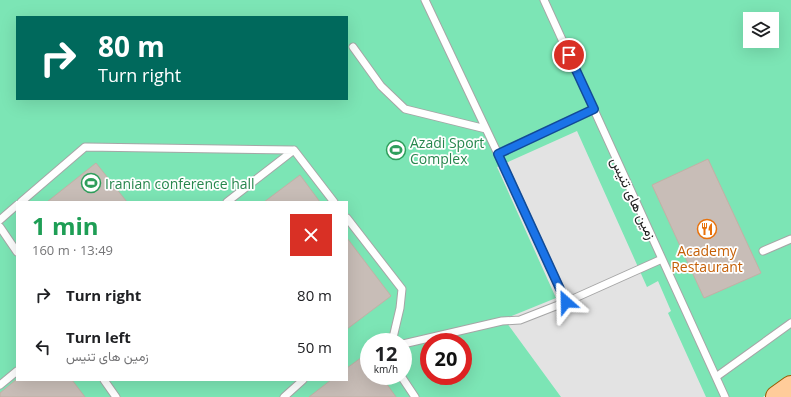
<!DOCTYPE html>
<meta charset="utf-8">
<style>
:root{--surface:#fff;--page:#f6f6f6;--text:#202124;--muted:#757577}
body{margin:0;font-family:"Open Sans",Vazirmatn,sans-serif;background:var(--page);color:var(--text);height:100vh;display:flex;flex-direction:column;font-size:15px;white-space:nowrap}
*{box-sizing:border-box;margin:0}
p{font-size:13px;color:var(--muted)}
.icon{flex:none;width:22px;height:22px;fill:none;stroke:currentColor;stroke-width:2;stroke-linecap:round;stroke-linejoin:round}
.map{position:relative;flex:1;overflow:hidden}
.panel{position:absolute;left:16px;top:201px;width:332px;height:180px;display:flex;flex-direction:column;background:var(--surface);border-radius:0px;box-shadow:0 4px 16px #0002}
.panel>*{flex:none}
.banner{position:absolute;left:16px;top:16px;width:332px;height:84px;border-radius:0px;box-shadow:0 4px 16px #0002;background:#00695c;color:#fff;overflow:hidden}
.tools{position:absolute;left:743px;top:12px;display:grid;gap:8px}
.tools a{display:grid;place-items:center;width:36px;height:36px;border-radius:0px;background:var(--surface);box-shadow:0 4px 16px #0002;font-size:20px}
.speed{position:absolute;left:360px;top:333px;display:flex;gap:8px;font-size:20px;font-weight:700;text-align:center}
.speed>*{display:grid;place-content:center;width:52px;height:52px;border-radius:50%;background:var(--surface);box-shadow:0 4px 16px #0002;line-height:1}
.speed small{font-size:10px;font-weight:400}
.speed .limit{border:6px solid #d22;background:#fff;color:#111}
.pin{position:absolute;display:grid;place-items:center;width:34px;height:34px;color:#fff;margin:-17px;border:2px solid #fff;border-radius:50%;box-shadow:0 1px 4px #0007}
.me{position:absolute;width:44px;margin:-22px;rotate:335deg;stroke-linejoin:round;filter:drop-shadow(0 0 3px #0008)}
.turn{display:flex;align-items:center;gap:14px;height:84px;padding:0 16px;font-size:18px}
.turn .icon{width:52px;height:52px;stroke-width:2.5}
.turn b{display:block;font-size:28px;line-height:34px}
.round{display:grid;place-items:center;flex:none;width:42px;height:42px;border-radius:0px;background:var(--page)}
.head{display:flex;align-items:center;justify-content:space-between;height:68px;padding:0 16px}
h1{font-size:24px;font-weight:700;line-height:30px;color:#1e9e55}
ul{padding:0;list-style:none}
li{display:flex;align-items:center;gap:12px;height:52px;padding:0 16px}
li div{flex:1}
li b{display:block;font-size:15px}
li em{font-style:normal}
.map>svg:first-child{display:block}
.pitch{fill:#7ce5b5;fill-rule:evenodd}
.parking{fill:#e3e3e3}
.building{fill:#c8bdb7;stroke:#c3b0a5}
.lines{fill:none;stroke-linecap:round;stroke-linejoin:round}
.lane-casing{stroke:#a6a6a6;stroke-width:9}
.primary-casing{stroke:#995b00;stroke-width:24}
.lane{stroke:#fff;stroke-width:7}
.primary{stroke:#ffcc9a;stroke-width:22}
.route-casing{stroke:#114b97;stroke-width:10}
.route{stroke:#1a73e8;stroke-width:7}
.labels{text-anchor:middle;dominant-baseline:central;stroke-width:3.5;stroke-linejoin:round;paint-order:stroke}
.leisure-label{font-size:14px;fill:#27864d;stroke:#fff;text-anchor:start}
.street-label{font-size:14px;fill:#1f1f1f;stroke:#fff}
.food-label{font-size:14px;fill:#c56008;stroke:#fff}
</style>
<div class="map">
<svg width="791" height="397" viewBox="0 0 791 397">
<rect width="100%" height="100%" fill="#f0ebe4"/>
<path class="pitch" d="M0 0H791V377L763 397H0ZM17 17H347V99H17ZM750 19H772V41H750ZM17 202H347V380H17ZM369 342H403V376H369ZM429 342H463V376H429Z"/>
<path class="parking" d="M577 131 647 287 658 281 671 311 668 313 706 397H561L504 319 556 298 497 167Z"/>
<path class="building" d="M708 159 761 273 704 298 652 185Z
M96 163 127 202H47Z
M300 175 320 202H264Z
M347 238 391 296 347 329Z
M365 355 369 360V376H381L396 397H309L331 380H347V368Z
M17 379 72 380 85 397H0V393Z"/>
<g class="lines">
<defs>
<path id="lane" d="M425 0 498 154 566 302
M544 0 725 397
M353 47 381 86 405 109 486 129
M498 154 594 109
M21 202 85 147 294 150 334 202
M227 202 294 150
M347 218 402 289 400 308 392 342
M0 220 17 205
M0 227 17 252
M763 251 791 239
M403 344 502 321 520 320 566 302 662 259
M401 376 415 397
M716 377 791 323
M104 380 116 397
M0 385 17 371
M284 397 303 380"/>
<path id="primary" d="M777 397 791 387"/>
</defs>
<use href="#lane" class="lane-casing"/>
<use href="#primary" class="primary-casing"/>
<use href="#lane" class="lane"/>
<use href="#primary" class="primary"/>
</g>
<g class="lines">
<defs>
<path id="route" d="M566 302 498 154 594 109 569 55"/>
</defs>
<use href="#route" class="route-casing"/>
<use href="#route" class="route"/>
</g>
<defs>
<symbol id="stadium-ring" viewBox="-11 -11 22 22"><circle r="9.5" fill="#fff" stroke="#2e9e5b" stroke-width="1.5"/><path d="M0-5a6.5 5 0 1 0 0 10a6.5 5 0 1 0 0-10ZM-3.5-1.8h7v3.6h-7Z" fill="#2e9e5b"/></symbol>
<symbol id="restaurant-ring" viewBox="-11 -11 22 22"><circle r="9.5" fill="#fff" stroke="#e8710a" stroke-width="1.5"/><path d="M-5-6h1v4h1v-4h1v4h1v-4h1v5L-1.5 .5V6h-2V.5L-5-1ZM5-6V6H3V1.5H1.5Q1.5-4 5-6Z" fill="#e8710a"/></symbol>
</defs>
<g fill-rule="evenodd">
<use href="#stadium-ring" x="385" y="139" width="22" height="22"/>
<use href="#stadium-ring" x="80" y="172" width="22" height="22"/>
<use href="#restaurant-ring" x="696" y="218" width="22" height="22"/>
</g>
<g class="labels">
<g class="leisure-label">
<text x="410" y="142">Azadi Sport<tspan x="410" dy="16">Complex</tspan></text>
<text x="105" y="183">Iranian conference hall</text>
</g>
<g class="street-label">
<text transform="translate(634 198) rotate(65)">زمین های تنیس</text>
</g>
<g class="food-label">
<text x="707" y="250">Academy<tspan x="707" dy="16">Restaurant</tspan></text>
</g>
</g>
</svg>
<div class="tools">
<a><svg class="icon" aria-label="layers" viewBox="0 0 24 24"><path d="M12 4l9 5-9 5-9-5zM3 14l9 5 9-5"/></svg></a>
</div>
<div class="speed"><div>12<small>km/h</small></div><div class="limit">20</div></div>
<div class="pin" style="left:569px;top:55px;background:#d93025"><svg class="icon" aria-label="arrive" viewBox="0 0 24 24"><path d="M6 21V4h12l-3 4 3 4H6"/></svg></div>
<svg class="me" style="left:566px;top:302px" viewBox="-20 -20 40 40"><path d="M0-17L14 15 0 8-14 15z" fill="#1a73e8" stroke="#fff" stroke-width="4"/></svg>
<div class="banner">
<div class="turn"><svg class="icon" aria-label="right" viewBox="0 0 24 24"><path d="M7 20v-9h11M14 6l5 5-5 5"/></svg><div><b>80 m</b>Turn right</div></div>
</div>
<section class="panel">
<div class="head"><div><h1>1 min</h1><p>160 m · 13:49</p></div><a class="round" style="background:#d93025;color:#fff"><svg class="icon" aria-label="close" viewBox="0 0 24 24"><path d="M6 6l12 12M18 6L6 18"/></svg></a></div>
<ul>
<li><svg class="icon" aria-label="right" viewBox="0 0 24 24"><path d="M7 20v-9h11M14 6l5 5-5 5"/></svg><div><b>Turn right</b></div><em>80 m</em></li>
<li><svg class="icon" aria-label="left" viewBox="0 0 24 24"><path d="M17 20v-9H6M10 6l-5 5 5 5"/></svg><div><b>Turn left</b><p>زمین های تنیس</p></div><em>50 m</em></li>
</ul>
</section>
</div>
